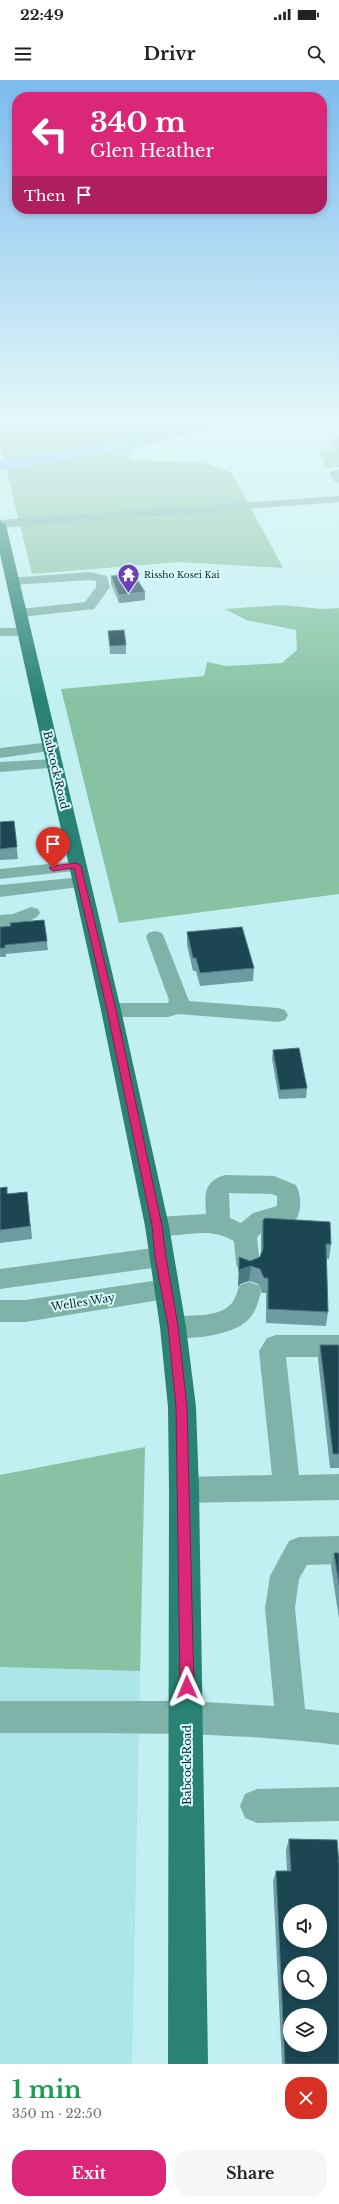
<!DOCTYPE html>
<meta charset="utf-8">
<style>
:root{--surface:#fff;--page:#f6f6f6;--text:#222;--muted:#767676;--accent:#db2777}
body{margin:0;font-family:"Libre Baskerville",serif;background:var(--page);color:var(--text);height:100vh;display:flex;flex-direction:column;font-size:15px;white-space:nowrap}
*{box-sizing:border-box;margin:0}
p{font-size:13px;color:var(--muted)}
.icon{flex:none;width:22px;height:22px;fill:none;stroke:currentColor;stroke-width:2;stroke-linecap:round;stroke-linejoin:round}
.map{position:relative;height:1984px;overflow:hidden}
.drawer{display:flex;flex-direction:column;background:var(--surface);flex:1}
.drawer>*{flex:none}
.banner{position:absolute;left:12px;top:12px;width:315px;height:122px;border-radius:16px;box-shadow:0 2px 6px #0003;background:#db2777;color:#fff;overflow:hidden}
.fabs{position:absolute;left:283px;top:1824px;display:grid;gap:8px}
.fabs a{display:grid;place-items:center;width:44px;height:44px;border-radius:50%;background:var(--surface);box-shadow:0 2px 6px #0003;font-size:20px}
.pin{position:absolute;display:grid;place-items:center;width:34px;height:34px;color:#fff;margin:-41px -17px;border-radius:50% 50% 50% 0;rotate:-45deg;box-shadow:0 0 4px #0007}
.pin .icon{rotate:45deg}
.me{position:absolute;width:44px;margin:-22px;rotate:359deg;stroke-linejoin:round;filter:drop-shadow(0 0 3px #0008)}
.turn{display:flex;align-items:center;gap:14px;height:84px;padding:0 12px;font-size:18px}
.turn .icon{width:52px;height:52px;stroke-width:2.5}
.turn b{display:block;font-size:28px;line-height:34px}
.then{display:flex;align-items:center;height:38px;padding:0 12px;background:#0003;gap:8px;font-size:15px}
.round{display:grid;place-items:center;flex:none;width:42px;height:42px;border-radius:16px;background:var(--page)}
.headline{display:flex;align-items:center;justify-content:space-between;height:68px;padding:0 12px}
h1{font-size:24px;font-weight:700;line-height:30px;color:#1e9e55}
.action{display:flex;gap:8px;margin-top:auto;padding:8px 12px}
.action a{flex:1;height:46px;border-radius:16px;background:var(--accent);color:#fff;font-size:16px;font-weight:700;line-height:46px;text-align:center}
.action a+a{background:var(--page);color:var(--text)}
.status{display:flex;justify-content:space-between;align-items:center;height:28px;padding:0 20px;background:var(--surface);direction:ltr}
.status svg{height:11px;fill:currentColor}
header{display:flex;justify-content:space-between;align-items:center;height:52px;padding:0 12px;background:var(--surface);font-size:18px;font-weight:700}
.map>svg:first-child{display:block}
.built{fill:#ade6e8}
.green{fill:#87c3a3}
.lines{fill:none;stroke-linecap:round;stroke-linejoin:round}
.river{fill:#7cc5f6;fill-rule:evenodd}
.minor{fill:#7fb2a8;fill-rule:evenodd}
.major{fill:#298274;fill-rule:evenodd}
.wall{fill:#6f9ba2}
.shaded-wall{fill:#4e7982}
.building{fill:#1c4652;stroke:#4e7982;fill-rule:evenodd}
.route{fill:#db2777;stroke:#8e194d}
.labels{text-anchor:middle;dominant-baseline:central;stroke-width:4;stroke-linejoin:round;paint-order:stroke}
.far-poi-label{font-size:9px;fill:#112324;stroke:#d6fbfd;text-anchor:start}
.street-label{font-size:11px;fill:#112324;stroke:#d6fbfd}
</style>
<div class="status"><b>22:49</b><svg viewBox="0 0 49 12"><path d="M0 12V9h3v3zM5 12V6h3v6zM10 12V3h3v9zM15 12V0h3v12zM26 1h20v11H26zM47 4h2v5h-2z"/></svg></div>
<header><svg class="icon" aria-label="menu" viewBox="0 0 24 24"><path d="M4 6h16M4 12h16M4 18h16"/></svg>Drivr<svg class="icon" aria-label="search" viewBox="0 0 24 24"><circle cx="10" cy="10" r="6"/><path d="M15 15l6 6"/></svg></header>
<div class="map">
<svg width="339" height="1984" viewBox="0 0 339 1984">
<rect width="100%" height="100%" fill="#c2f0f2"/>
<path class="built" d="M145 1367 132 1984H0V1395Z"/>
<path class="green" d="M0 341H246L209 347 133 369 129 380 205 383 232 393 283 488 179 482 32 494 0 364Z
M339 370V387H326L318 371Z
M281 525 322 529 339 528V814L119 843 61 609 204 596 207 582 226 586 282 583 297 570 296 550 246 540 225 529Z
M145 1367 140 1591 0 1587V1395Z"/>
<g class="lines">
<path class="river" d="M187 341H209L207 344 193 350 100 374 0 391V381L100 364Z"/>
<path class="minor" d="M339 358V371L335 370 332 364 335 359Z
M339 389V403L335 402 329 393Z
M339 416V422L0 448V440Z
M90 492 107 496 110 507 94 529 21 537 14 533 21 529 85 522 96 507V501L90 500 13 505 7 501 8 498Z
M0 548H25L32 552 25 556H0Z
M51 662 57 664 59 667 57 670 0 678V668Z
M55 679 61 681 63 684 61 687 0 692V682Z
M77 781 83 782 86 786 83 790 0 799V789Z
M81 797 87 798 90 802 87 806 0 817V805Z
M31 827 38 829 40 833C33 844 12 845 0 847V835L13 834Z
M155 851 162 853 164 857 189 921 278 928 285 930 288 935 285 940 278 942 178 934 168 937H111L104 935 101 930 104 925 111 923H168L169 920 146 857 148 853Z
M225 1095 274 1096 296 1105C301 1114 302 1128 297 1138 284 1145 266 1144 257 1158L260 1184 257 1191 248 1194 239 1191 236 1184 234 1161C204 1143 177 1162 149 1153L145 1146 149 1139 157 1137 206 1134C205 1114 203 1102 225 1095ZM229 1113 272 1114 277 1116V1126L253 1133 241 1143 230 1138Z
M160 1167 168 1170 172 1177 168 1184 160 1187 0 1209V1189Z
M166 1199 175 1202 178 1209 175 1216 166 1219 25 1242H0V1220H25Z
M249 1202 258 1205 261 1212C258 1222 256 1232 248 1240 232 1256 184 1262 164 1255L160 1247 164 1239C184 1232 215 1241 231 1224 236 1219 237 1211 240 1205Z
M276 1255H339V1277H286L299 1395 339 1394V1420L184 1423 174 1419 170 1410 174 1401 184 1397 272 1395 259 1271 267 1258Z
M339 1456V1484L307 1485 299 1499 295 1528 305 1629 339 1633V1665C226 1651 113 1653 0 1653V1621H187L274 1626 265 1528 270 1496 289 1461 299 1457Z
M339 1707V1741L257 1743 245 1738 240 1726 245 1714 257 1709Z"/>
<path class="major" d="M0 441 6 445 121 930 169 1146 186 1247 196 1327 199 1410 208 1984H168L169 1410 168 1327 160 1247 145 1146 101 930 0 474Z"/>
</g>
<path class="wall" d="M111 496 145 520 119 523 111 504Z
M108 551 126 565V574H110Z
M14 741 18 779 0 780V742Z
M44 840 48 870 6 874V877H0V847L11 846Z
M187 852 254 888 253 901 200 906 196 891H193L187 865Z
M273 970 307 1008 306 1018 279 1019 272 979Z
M0 1108 8 1114 27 1112 32 1159 0 1163Z
M263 1140 331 1164 329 1179H326L328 1232 326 1246 266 1243V1213H262L258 1204 249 1201 240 1204 238 1207 239 1177 250 1181 260 1177 261 1172V1155Z
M320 1265H339V1388H330L318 1279Z
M334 1473H339V1539L331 1486Z
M289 1759 339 1984H282L273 1801 276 1791H287L286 1770Z"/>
<path class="shaded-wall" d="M145 512V520L119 523V515Z
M27 1112 28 1124 32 1159 30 1146Z
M251 1186 249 1201 240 1204 238 1207 239 1192 241 1189Z"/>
<path class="building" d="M134 494 145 512 119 515 111 496Z
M124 550 126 565 110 566 108 551Z
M14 741 17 767 0 769V742Z
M44 840 47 861 5 865V868H0V847L11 846 10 843Z
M242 847 254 888 200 893 196 878H193L187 852Z
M299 968 307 1008 280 1010 273 970Z
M7 1107V1114L27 1112 30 1146 0 1150V1108Z
M265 1138 330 1142 331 1164H326L328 1232 268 1229V1198H264L260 1189 251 1186 241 1189 239 1192V1177L250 1181 260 1177 263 1169V1140Z
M320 1265H339V1374H333Z
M334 1473H339V1505Z
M289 1759 337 1760 339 1784V1984H285L276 1791H291ZM290 1831H320V1861H290ZM290 1883H320V1913H290ZM290 1935H320V1965H290Z"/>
<linearGradient id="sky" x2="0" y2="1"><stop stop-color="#7dbbee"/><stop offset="0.55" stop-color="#e4f8f9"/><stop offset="1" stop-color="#e4f8f9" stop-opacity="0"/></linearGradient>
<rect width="339" height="619" fill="url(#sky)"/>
<path class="route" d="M77 783 81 786 116 930 162 1146 166 1177 178 1246 187 1327 194 1607 192 1612 187 1614 182 1612 180 1607 176 1327 168 1246 155 1177 152 1146 107 930 74 788 53 791 49 788 53 786Z"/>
<defs>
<symbol id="temple-pin" viewBox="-11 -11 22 30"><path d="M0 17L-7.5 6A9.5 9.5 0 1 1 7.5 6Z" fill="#6e3eb6" stroke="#d6fbfd"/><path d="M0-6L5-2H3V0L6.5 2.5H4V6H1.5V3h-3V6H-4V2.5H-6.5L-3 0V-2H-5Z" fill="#fff"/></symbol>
</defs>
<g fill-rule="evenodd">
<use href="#temple-pin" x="116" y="482" width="25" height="34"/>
</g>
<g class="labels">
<g class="far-poi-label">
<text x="144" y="494">Rissho Kosei Kai</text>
</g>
<g class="street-label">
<text transform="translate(56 690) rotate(77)">Babcock Road</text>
<text transform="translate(83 1222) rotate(-9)">Welles Way</text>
<text transform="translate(187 1685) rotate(-90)">Babcock Road</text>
</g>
</g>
</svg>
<div class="fabs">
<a><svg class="icon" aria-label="sound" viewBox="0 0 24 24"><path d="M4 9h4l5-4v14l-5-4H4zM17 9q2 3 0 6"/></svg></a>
<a><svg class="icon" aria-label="search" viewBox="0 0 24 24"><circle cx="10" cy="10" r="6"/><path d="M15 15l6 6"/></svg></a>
<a><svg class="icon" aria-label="layers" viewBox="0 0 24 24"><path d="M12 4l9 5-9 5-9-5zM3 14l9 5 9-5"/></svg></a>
</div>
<div class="pin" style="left:53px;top:788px;background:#d93025"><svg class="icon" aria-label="arrive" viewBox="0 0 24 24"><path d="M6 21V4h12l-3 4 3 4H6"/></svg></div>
<svg class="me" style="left:187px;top:1607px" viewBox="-20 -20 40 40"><path d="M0-17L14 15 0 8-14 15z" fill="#db2777" stroke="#fff" stroke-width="4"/></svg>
<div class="banner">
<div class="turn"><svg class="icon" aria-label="left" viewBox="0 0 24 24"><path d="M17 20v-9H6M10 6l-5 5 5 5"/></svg><div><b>340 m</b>Glen Heather</div></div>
<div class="then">Then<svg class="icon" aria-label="arrive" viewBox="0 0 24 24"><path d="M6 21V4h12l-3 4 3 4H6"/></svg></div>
</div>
</div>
<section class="drawer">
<div class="headline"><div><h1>1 min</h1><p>350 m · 22:50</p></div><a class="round" style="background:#d93025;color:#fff"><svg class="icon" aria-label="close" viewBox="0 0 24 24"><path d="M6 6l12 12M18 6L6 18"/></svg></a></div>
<div class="action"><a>Exit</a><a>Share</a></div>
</section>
